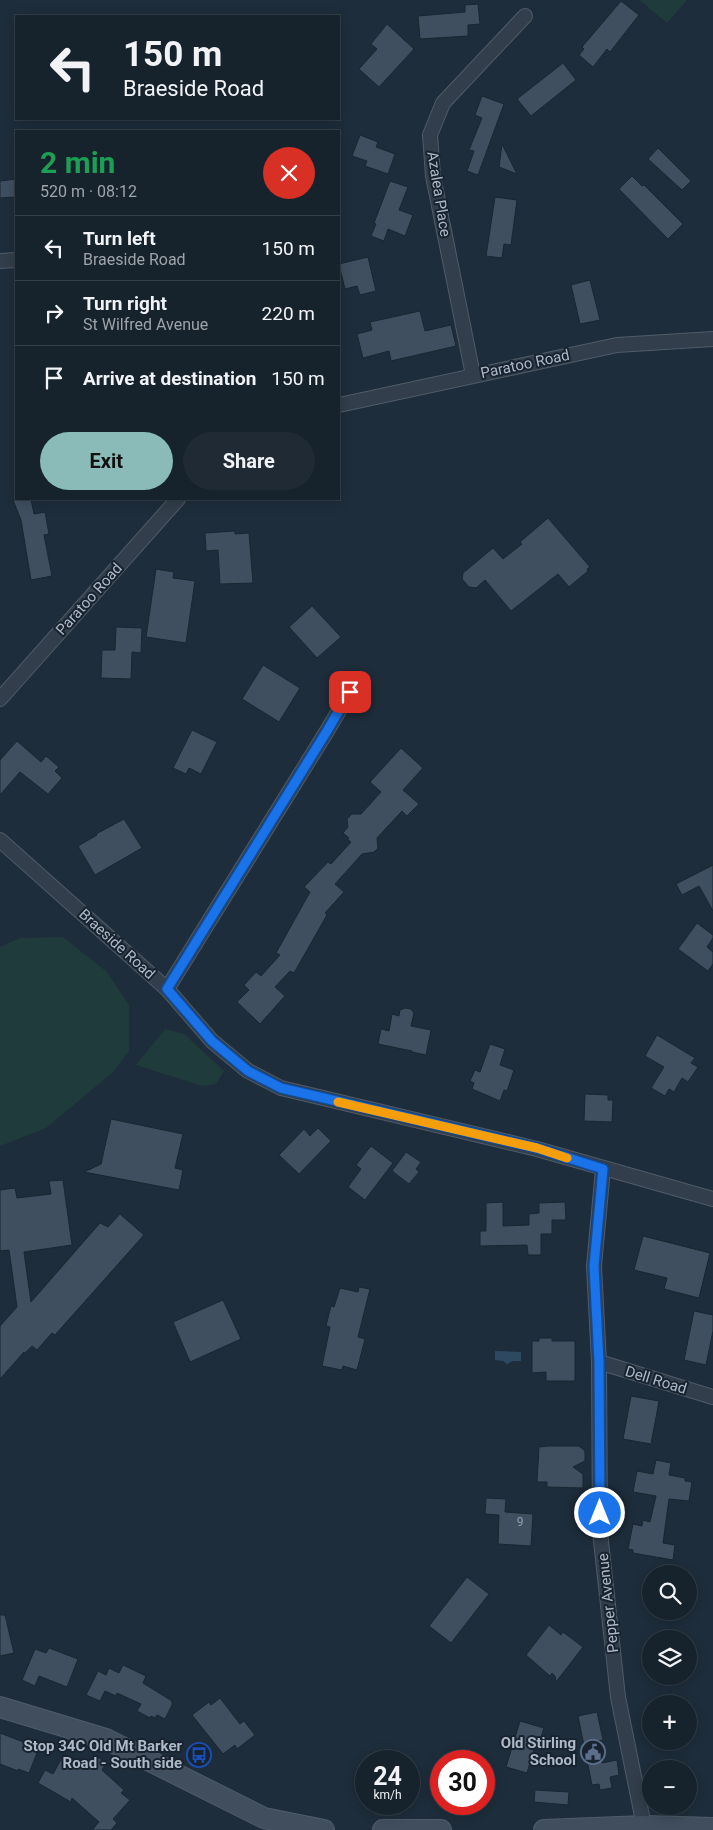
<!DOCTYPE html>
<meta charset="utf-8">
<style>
:root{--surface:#16222c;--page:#1f2a34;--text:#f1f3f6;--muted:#9ea4a9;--line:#353f48;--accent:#8bbbb9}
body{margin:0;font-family:Roboto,sans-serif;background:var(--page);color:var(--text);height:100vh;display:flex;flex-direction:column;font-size:19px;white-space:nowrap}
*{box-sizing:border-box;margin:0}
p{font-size:16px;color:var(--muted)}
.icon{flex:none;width:28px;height:28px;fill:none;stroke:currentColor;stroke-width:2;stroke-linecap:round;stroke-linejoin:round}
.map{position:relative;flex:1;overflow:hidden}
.sheet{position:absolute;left:15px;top:130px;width:325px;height:370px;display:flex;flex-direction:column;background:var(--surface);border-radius:0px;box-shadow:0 2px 12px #0003,0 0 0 1px var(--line)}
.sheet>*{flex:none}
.banner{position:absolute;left:15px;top:15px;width:325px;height:105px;border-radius:0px;box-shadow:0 2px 12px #0003,0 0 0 1px var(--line);background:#16222c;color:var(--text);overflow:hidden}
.tools{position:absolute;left:642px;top:1565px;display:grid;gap:10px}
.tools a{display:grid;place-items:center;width:55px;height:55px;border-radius:50%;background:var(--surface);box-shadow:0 2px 12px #0003,0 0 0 1px var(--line);font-size:25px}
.speed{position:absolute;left:355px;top:1750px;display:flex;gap:10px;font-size:25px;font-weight:700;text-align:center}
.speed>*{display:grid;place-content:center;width:65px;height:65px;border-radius:50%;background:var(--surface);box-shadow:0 2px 12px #0003,0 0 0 1px var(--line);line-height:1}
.speed small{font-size:12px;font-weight:400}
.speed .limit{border:8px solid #d22;background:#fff;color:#111}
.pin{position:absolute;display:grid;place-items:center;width:42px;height:42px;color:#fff;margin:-21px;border-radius:10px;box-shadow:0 2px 8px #0006}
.me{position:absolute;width:55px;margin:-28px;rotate:0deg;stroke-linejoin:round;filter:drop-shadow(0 0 4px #0008)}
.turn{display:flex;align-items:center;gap:18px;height:105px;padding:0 25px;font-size:22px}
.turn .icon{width:65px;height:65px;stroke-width:2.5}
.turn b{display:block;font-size:35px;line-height:42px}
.round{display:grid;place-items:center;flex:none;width:52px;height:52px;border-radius:26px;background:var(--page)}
.overview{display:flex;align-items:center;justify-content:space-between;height:85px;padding:0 25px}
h1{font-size:30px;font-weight:700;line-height:38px;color:#1e9e55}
.primary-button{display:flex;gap:10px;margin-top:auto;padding:10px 25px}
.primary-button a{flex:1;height:58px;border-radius:30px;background:var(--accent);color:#111;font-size:20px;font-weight:700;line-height:58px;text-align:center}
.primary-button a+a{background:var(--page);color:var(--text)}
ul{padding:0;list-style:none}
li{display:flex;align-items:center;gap:15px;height:65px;padding:0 25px;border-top:1px solid var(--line)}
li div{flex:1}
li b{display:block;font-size:19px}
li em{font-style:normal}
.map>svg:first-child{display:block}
.green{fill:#203b3c}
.water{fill:#2e4862}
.building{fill:#3f4f60;stroke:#1a2531}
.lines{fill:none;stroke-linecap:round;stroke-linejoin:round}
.minor-casing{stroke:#505c68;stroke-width:16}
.secondary-casing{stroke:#505c68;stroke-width:22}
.minor{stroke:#323e4b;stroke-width:14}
.secondary{stroke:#404e5e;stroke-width:20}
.route-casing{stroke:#114b97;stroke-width:12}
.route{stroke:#1a73e8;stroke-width:9}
.slow{stroke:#f59e0b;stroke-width:9}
.labels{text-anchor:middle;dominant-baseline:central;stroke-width:4;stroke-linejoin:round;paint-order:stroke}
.number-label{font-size:12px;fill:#929ead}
.street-label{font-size:15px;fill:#adb9c7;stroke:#18232f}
.poi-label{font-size:15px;font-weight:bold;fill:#adb9c7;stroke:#18232f;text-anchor:end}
</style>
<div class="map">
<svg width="713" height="1830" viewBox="0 0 713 1830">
<rect width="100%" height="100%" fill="#1e2d3b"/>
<path class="green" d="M640 0H687L667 23Z
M63 937 107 972 129 1005V1051L112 1073 46 1128 0 1146V947L20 938Z
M165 1029 184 1034 224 1071 216 1084 202 1086 136 1065Z"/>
<path class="water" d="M495 1351 521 1352V1361H513L507 1364 503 1361 495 1360Z"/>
<path class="building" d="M621 1 639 15 610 52 607 49 593 67 579 55 584 49 582 47Z
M478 4 480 24 468 25V36L420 39 418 16 465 12V5Z
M387 24 414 49 379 87 359 69 377 49 371 44Z
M563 63 576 80 531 116 517 99Z
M482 96 504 104 478 175 467 171 474 151 469 150 482 118 475 115Z
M360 135 378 142 376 147 395 154 388 174 365 166 367 161 352 156Z
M502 144 517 174 499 167Z
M658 148 691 181 682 190 648 159Z
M632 176 642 186 644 185 683 224 668 239 619 189Z
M16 179V197L0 198V181Z
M390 181 408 187 399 210 413 215 405 236 388 229 384 241 371 236 376 224 374 223Z
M495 197 517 200 511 245 504 244 502 258 486 256Z
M368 257 376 291 360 295 357 286 345 289 339 264Z
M590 280 600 320 580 324 571 285Z
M420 311 425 331 451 325 456 346 391 361 389 351 363 358 357 334 372 330 370 322Z
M23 499H31L34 514 45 512 49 534 44 535 52 576 31 580 21 520 13 500Z
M548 518 590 567 587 569 588 571 569 587 558 574 511 611 485 580 476 588 469 587 462 579 463 573 493 548 503 559 522 544 520 542Z
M235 531V534L249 533 253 583 220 584 218 550 206 551 205 533Z
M156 569 174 572 173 578 195 581 186 643 146 637Z
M312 606 341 637 317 658 289 627Z
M116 627 142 628 141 653 132 652 131 679 101 678 102 650H115Z
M263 665 300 688 279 722 242 699Z
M192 730 217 742 201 774 189 768 186 774 173 768Z
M17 741 41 762 46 756 59 767 55 771 62 778 48 794 20 772 0 795V760Z
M401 748 423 768 403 790 419 804 407 816 402 811 377 838 378 848 374 852 362 854 335 884 344 892 325 913 327 915 294 973 290 971 275 987 285 996 260 1024 237 1002 249 990 244 985 256 972 261 976 280 955 276 953 310 892 304 887 328 862 331 864 351 842 347 839 349 838 343 833 348 827 347 819 352 814H361L381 792 370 782Z
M124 819 142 848 95 875 78 846 97 835 96 834Z
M713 865V911L699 886 682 895 676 884Z
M697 923 713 935V938L707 947 713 952V964L708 971 678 949Z
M405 1008 411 1009 414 1013 411 1026 431 1030 426 1055 412 1052V1051L378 1044 381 1029 389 1031 392 1014 399 1016 400 1010Z
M657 1035 695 1058 691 1063 698 1067 688 1082 682 1078 674 1092 669 1089 665 1096 651 1088 664 1067 645 1056Z
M490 1044 505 1049 500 1065 514 1070 507 1091 504 1090 500 1101 472 1089 474 1083 470 1081 475 1070 480 1072Z
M585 1094 608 1095V1100H613L612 1122 584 1121Z
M111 1119 183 1134 175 1168 183 1170 179 1190 84 1172 101 1164Z
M318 1128 331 1141 299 1174 279 1155 304 1129 310 1136Z
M371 1146 393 1163 365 1200 348 1187 361 1169 356 1165Z
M406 1152 421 1162 416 1169 419 1172 409 1184 392 1171Z
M63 1180 72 1245 24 1252 31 1302 100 1223 108 1227 120 1214 144 1235 55 1335 52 1333 37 1350 32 1346 24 1354V1352L0 1379V1326L17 1307 9 1250 0 1251V1190L15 1188 17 1198 51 1194 49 1181Z
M503 1202V1226L529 1225V1214L539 1213V1203L565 1202 566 1220H552V1234H541V1255H528L527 1245 480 1246V1231H486V1203Z
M643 1236 710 1253 699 1298 664 1289 667 1278 634 1270Z
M359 1287 370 1289 358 1337 365 1339 357 1370 343 1366 342 1370 322 1366 330 1327 326 1326 331 1306 334 1307 340 1288 358 1292Z
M223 1300 241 1339 190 1362 173 1322Z
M694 1311 713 1315V1331L706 1365 684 1360Z
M539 1338H552V1341H575V1381H546V1372L532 1373V1341H539Z
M631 1396 659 1401 651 1444 623 1439Z
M548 1446H579L585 1451V1461L573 1467 583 1474V1488L547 1487V1482H537L539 1447Z
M656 1460 671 1463 669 1475 685 1478V1481L692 1482 689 1501 669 1499 663 1543 675 1545 673 1560 633 1553V1550L628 1549 633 1524 642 1526 643 1520 650 1522 656 1496 633 1492 637 1471 653 1474Z
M486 1498 506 1499 505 1512 533 1514 531 1546 498 1544 499 1515 485 1514Z
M467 1577 489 1594 451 1643 429 1626Z
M0 1615H5L14 1653 0 1656Z
M549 1625 561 1635 563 1632 583 1647 556 1682 555 1676 552 1673 550 1676 526 1655Z
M49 1648 78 1659 67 1687 39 1676 35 1686 22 1680 35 1649 46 1653Z
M123 1665 146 1676 143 1683 172 1701V1705L165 1719 157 1715 155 1718 151 1716 150 1718 137 1711 141 1704 117 1693 116 1696 105 1691 100 1701 86 1695 98 1671 106 1675 109 1668 119 1673Z
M220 1698 240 1724 244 1721 255 1735 237 1749 235 1745 223 1754 192 1715 209 1702 211 1705Z
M597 1712 603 1740 598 1741 602 1763 617 1760 619 1775 610 1777 612 1788 600 1790 599 1784 592 1785 578 1716Z
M520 1721 544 1728 538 1747 535 1746 527 1773 506 1767Z
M0 1733 39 1748 29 1773 18 1769V1771L0 1764Z
M64 1754 88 1766 94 1755 106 1762 102 1770 124 1790 121 1793 130 1800 113 1819 117 1823 111 1830H92L99 1822 72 1798 71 1802 38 1783 45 1770 53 1774Z
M535 1790 569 1792 568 1805 534 1802Z"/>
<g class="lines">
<defs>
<path id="minor" d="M0 261 16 260
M473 375 433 176 430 135 443 103 525 16
M339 405 617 345 713 339
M0 699 178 499
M0 840 167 989 212 1041 248 1071 281 1088 537 1149 713 1199
M167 989 327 731 350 692
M603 1169 594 1266 599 1362 600 1532 618 1697 644 1826
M599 1362 713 1397"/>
<path id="secondary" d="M0 1707 106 1739 264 1818 324 1830
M383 1830H441
M544 1830 644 1826 713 1828"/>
</defs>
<use href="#minor" class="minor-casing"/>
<use href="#secondary" class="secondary-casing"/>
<use href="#minor" class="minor"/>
<use href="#secondary" class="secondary"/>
</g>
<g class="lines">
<defs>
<path id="route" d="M350 692 327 731 167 989 212 1041 248 1071 281 1088 537 1148 603 1169 594 1266 599 1362 600 1513"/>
</defs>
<use href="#route" class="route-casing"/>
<use href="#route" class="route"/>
<path class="slow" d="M338 1102 537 1148 567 1158"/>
</g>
<defs>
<symbol id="civic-ring" viewBox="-11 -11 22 22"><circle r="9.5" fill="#18232f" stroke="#5c6f8a" stroke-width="1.5"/><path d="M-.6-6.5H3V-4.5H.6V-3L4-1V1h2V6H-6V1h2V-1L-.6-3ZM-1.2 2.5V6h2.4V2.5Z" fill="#5c6f8a"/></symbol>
<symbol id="bus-ring" viewBox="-11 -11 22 22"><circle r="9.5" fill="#18232f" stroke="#1a4fb4" stroke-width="1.5"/><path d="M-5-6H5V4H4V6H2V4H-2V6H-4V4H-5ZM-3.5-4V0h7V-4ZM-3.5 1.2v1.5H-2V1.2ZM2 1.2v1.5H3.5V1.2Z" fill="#1a4fb4"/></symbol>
</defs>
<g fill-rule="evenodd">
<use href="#civic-ring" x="579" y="1738" width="28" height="28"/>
<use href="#bus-ring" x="185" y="1741" width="28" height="28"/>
</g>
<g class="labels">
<g class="number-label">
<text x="520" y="1522">9</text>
</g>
<g class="street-label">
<text transform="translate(439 194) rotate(81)">Azalea Place</text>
<text transform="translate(525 364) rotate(-12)">Paratoo Road</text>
<text transform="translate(89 599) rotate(-48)">Paratoo Road</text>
<text transform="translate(117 944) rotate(42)">Braeside Road</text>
<text transform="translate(656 1380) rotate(17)">Dell Road</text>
<text transform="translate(608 1603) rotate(-96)">Pepper Avenue</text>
</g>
<g class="poi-label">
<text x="576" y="1743">Old Stirling<tspan x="576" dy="17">School</tspan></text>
<text x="182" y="1746">Stop 34C Old Mt Barker<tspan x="182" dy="17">Road - South side</tspan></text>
</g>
</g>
</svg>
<div class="tools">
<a><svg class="icon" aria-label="search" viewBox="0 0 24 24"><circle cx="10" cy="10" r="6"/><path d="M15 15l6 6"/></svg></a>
<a><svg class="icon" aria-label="layers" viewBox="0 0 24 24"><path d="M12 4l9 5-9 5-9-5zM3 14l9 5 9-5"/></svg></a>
<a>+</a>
<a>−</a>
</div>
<div class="speed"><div>24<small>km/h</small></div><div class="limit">30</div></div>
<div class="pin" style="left:350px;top:692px;background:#d93025"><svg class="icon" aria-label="arrive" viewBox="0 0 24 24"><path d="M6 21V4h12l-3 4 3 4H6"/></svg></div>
<svg class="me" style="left:600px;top:1513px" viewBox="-20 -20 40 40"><circle r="17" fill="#1a73e8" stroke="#fff" stroke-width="3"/><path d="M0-11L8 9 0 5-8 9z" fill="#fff"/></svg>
<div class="banner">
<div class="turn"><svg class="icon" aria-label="left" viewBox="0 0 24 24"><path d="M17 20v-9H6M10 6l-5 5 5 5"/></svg><div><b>150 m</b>Braeside Road</div></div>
</div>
<section class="sheet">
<div class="overview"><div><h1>2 min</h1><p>520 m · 08:12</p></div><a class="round" style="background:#d93025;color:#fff"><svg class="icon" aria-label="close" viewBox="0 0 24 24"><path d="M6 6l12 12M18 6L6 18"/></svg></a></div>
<ul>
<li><svg class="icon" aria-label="left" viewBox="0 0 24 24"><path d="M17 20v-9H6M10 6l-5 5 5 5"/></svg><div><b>Turn left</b><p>Braeside Road</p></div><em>150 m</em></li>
<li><svg class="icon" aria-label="right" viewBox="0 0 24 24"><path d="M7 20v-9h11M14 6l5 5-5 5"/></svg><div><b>Turn right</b><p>St Wilfred Avenue</p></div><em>220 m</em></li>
<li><svg class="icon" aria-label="arrive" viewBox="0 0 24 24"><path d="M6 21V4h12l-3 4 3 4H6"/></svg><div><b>Arrive at destination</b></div><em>150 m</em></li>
</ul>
<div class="primary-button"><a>Exit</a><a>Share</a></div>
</section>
</div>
